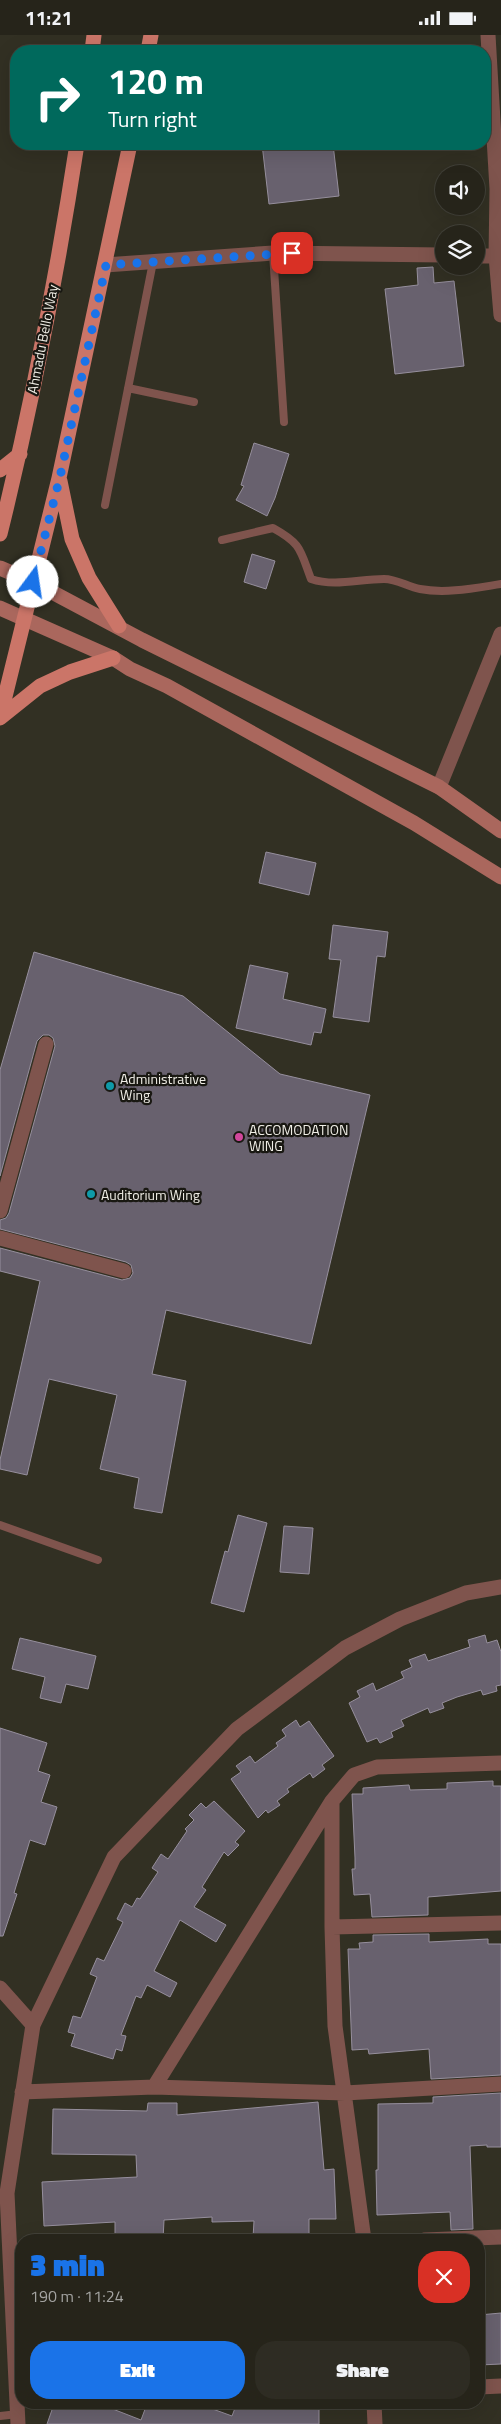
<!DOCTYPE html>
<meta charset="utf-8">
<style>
:root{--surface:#26241a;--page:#2e2c23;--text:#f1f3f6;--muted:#a4a4a2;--line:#424139;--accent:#1a73e8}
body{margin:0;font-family:"Titillium Web",sans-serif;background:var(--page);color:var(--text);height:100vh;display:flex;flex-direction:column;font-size:19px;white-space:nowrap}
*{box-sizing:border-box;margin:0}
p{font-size:16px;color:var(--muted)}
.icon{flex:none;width:28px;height:28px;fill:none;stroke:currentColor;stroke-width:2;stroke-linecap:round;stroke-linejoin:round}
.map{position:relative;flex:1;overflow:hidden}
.details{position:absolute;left:15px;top:2199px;width:470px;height:175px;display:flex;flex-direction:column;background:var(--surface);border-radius:20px;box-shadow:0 5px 20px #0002,0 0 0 1px var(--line)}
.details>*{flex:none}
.hud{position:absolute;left:10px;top:10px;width:481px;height:105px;border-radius:20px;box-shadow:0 5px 20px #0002,0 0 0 1px var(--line);background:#00695c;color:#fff;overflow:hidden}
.buttons{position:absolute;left:435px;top:130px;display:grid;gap:10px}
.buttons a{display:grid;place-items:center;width:50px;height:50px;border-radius:50%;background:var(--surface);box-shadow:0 5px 20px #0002,0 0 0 1px var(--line);font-size:25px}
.pin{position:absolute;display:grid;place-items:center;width:42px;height:42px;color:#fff;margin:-21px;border-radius:10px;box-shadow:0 2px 8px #0006}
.me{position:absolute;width:55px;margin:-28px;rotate:14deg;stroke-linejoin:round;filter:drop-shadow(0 0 4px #0008)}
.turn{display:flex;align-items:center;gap:18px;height:105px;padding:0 15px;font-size:22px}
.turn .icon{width:65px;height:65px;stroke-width:2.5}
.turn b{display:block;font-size:35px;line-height:42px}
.round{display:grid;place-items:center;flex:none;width:52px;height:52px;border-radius:20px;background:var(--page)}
.headline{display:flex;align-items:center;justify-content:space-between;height:85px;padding:0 15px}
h1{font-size:30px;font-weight:800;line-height:38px;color:var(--accent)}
.cta{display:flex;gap:10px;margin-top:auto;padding:10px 15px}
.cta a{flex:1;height:58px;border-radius:20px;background:var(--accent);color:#fff;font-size:20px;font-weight:800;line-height:58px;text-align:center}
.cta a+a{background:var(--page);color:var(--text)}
.status{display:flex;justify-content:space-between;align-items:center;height:35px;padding:0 25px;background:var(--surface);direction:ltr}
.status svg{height:14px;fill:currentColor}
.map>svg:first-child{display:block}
.building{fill:#68616e;stroke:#968f9d}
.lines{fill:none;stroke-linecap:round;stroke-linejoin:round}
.lane{stroke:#7f544d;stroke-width:8}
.street{stroke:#7f544d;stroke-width:15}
.secondary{stroke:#aa675d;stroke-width:15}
.primary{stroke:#cb7568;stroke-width:15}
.route{stroke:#1a73e8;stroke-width:9;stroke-dasharray:0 16.2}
.culture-dot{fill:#0f9aa8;stroke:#191812;stroke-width:2}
.hotel-dot{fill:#d1479c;stroke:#191812;stroke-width:2}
.labels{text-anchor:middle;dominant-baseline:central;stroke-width:4.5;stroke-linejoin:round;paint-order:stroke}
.street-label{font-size:14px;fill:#f0eee6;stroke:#191812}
.poi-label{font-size:14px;fill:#f0eee6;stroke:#191812;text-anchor:start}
</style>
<div class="status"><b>11:21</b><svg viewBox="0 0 49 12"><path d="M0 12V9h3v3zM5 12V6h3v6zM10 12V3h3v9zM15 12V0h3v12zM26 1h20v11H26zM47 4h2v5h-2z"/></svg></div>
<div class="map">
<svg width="501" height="2389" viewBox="0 0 501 2389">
<rect width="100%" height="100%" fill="#323023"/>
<path class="building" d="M262 109H333L339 161 269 169Z
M433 232 434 248 454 246 464 331 395 339 385 254 418 250 417 233Z
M254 408 289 419 275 463 267 481 236 465 244 451 241 450Z
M252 519 275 526 266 554 244 547Z
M266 817 316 828 309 860 259 848Z
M333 890 388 897 385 922 377 921 369 987 333 982 341 925 329 924Z
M34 917 183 961 280 1039 370 1060 311 1309 166 1275 152 1339 186 1346 162 1478 134 1473 139 1443 100 1434 117 1360 49 1344 27 1440 0 1434V1425L40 1246 0 1236V1213L122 1245 130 1243 133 1238 131 1230 126 1227 0 1194V1185L6 1183 9 1178 55 1011 53 1003 49 1000H43L37 1006 0 1141V1035Z
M250 930 288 938 283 964 326 974 321 998 314 997 311 1010 236 993Z
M238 1480 267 1488 244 1577 211 1568 225 1516 228 1517Z
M284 1491 313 1493 309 1539 280 1537Z
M485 1600 487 1608 497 1605 501 1617V1650L496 1651 497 1656 483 1660 481 1655 457 1662 442 1668 444 1673 430 1678 428 1673 401 1685 404 1691 391 1697 393 1702 380 1708 377 1703 367 1707 349 1668 360 1662 357 1656 373 1648 376 1656 404 1643 401 1637 412 1632 409 1625 425 1619 428 1626 470 1612 468 1605Z
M20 1603 96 1621 88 1654 66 1649 61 1668 40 1663 45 1642 12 1634Z
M296 1685 300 1692 309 1686 334 1721 322 1730 325 1734 313 1743 310 1738 287 1754 289 1757 277 1766 280 1770 268 1778 266 1775 258 1783 231 1744 241 1737 236 1731 250 1721 255 1728 278 1711 276 1708 286 1701 282 1695Z
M0 1693 47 1708 38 1736 50 1740 41 1767 57 1772 45 1810 30 1805 14 1858 17 1859 3 1901H0Z
M493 1746V1751H501V1856L428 1862V1880L372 1882 370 1859 354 1860 352 1834H355V1823L352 1759H363V1753L409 1750 410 1755 447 1754V1748Z
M214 1766 245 1796 235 1807 239 1810 228 1821 224 1817 202 1852 206 1855 194 1872 226 1890 216 1907 180 1885 154 1936 177 1948 170 1962 147 1950 141 1963 136 1961 121 2000 126 2001 122 2016 116 2014 113 2024 71 2011 75 1999 68 1997 73 1981 81 1983 97 1942 90 1939 97 1923 104 1926 123 1887 117 1884 125 1868 132 1872 137 1863 140 1864 158 1837 152 1833 161 1819 168 1824 187 1796 185 1794 194 1785 189 1780 201 1768 206 1773Z
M429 1899V1907L488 1904V1909H501V2040L431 2044 429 2014 369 2019 368 2014 352 2015 348 1914H360L359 1908 373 1907V1900Z
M501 2058V2112H487V2110L470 2111 473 2194 451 2195 450 2177 377 2180 376 2135H378V2069L433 2068V2062Z
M318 2067 324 2135 334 2134 336 2184H309V2205L253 2203 254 2186 212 2187V2182L164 2185 163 2205H115V2187L44 2191 42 2147 137 2142 136 2120 52 2119 53 2074 147 2076 148 2068H177V2080Z
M501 2278V2329L479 2330V2280Z
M196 2368 232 2381 237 2368H301L319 2374V2389H47L53 2372 105 2371 141 2385 147 2369Z"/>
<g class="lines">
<path class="lane" d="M273 218 284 387
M128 353 194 367
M105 470 153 227
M222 505 273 493C302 509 300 515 311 544 335 552 359 544 384 544 397 544 408 552 420 554 446 559 475 553 501 549
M0 1490 98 1525
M0 2381 18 2379"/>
<path class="street" d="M488 0 497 154 496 221
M476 221H496L501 280
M105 230 273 218 444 220
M439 752 501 599
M0 1176 46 1009
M0 1203 124 1236
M332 1766V1892L335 1991 364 2205
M332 1892 501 1888
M0 1953 33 1990
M154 2052 332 1766 354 1740 377 1732 501 1728
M22 2057 154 2052 345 2058 501 2049
M424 2205 501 2202
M479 2352 501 2351
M374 2368 375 2389
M18 2389 7 2158 33 1990 114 1822 237 1694 345 1613 400 1584 466 1558 501 1552"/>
<path class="secondary" d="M0 533 33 547 142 605 439 752 501 796
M0 573 113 623 130 634 167 651 414 788 501 842"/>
<path class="primary" d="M92 16 94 0
M148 16 151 0
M0 435 20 419
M60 446 72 504 89 543 119 591
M0 499C32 370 57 239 77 109
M0 682 59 443 130 109
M0 683 40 651 70 637 113 623"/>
</g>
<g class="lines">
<path class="route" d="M33 547 60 442 106 230 292 218"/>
</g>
<g class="culture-dot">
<circle cx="110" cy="1051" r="5"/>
<circle cx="91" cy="1159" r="5"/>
</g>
<circle class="hotel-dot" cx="239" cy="1102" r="5"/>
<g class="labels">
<g class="street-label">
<text transform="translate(42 304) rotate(-79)">Ahmadu Bello Way</text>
</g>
<g class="poi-label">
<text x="120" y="1043">Administrative<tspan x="120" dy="16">Wing</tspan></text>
<text x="249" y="1094">ACCOMODATION<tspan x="249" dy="16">WING</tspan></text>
<text x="101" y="1159">Auditorium Wing</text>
</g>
</g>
</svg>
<div class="buttons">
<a><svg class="icon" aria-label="sound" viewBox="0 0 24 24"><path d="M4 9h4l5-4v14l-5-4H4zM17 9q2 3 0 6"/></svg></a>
<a><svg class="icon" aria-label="layers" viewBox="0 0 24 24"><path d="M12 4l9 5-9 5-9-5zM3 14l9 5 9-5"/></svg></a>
</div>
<div class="pin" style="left:292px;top:218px;background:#d93025"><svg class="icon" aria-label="arrive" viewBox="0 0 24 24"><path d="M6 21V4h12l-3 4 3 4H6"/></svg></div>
<svg class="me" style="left:33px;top:547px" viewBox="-20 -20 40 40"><circle r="19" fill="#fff"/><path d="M0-13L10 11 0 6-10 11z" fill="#1a73e8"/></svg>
<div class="hud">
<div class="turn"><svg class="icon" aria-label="right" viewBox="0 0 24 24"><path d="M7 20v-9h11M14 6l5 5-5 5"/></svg><div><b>120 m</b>Turn right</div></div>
</div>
<section class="details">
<div class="headline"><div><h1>3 min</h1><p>190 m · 11:24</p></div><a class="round" style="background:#d93025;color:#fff"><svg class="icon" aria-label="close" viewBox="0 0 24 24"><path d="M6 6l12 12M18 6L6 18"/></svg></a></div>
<div class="cta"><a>Exit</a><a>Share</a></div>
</section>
</div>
